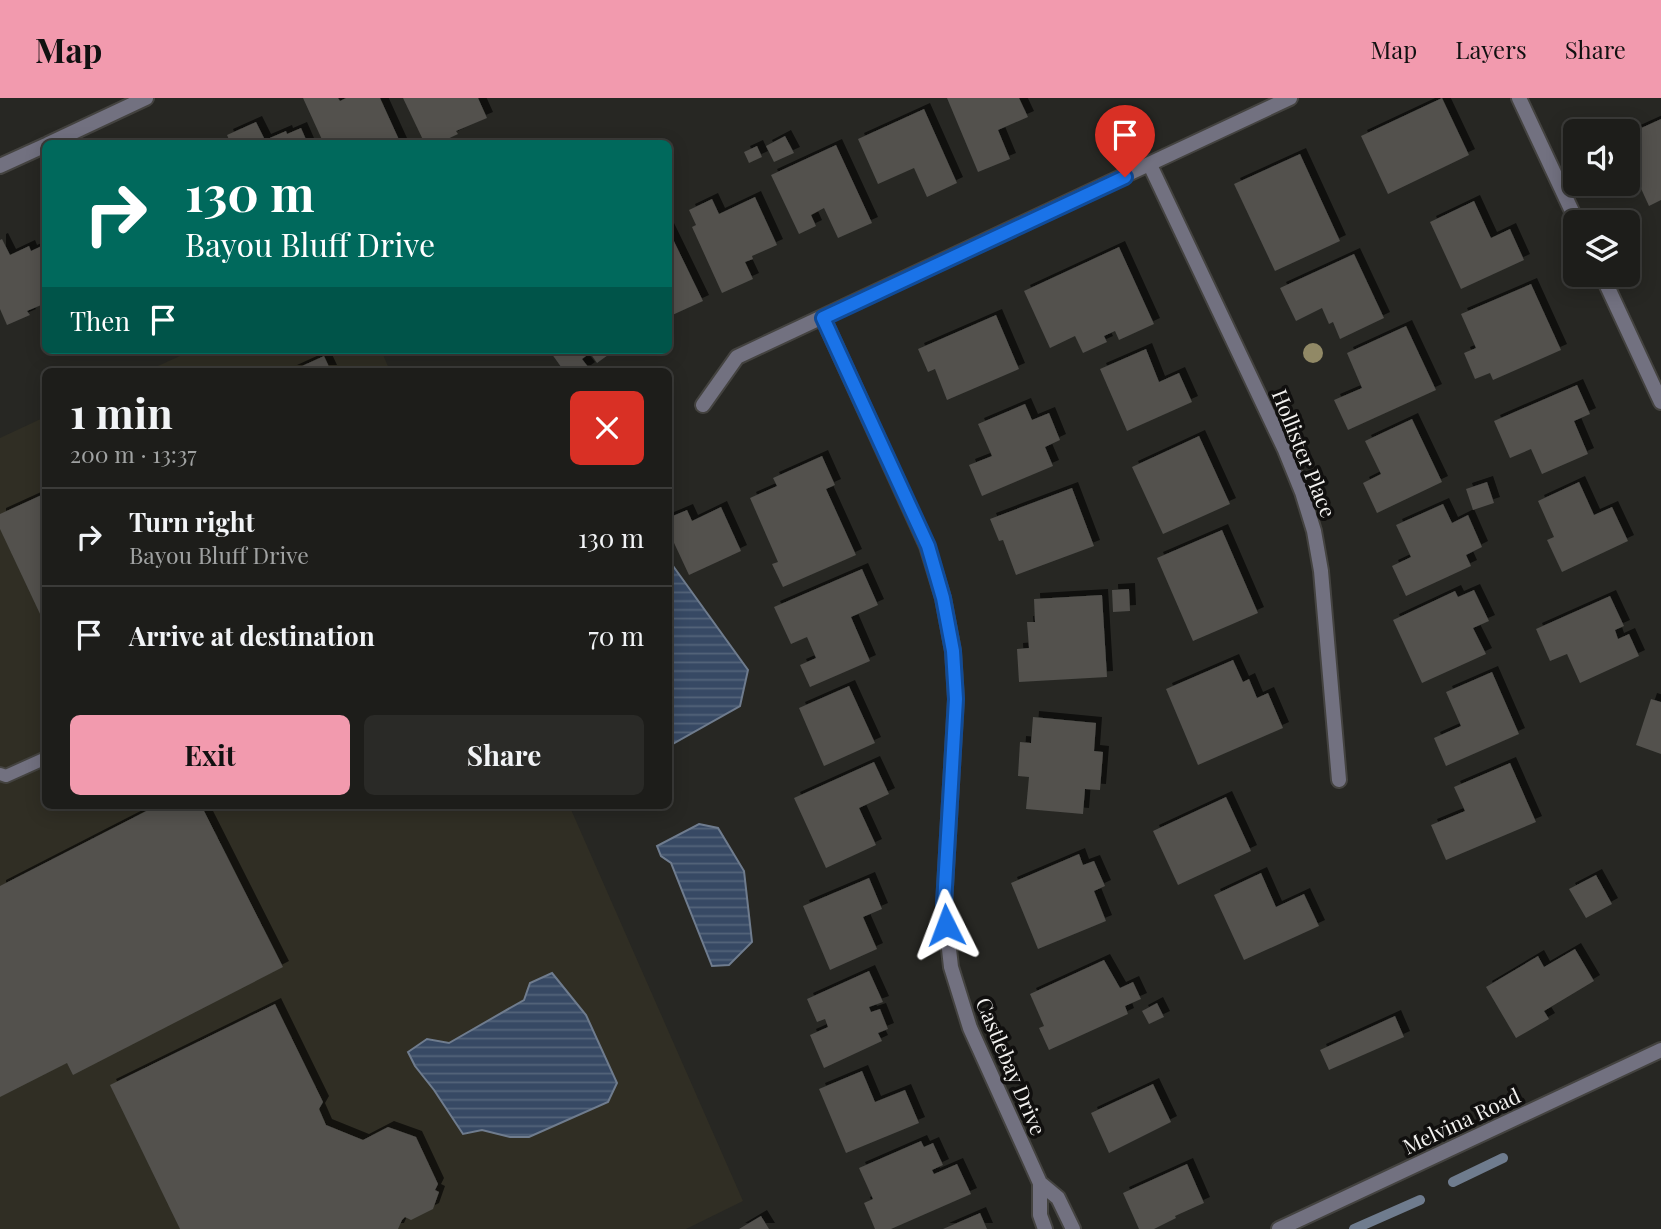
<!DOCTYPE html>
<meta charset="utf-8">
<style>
:root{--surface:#1d1d1a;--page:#2a2a27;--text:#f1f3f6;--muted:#a0a2a2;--line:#3b3b39;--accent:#f29aae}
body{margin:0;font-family:"Playfair Display",serif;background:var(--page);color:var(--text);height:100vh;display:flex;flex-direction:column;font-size:26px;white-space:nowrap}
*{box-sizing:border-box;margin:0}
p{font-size:23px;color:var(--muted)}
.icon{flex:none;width:38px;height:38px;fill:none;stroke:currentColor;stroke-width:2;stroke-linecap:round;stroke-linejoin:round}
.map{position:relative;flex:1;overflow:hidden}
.details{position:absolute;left:42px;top:270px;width:630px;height:441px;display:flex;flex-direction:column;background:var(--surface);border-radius:10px;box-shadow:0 4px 18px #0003,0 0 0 2px var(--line)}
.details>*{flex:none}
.hud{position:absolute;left:42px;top:42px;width:630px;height:214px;border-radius:10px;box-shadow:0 4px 18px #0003,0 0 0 2px var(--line);background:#00695c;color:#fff;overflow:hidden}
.controls{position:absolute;left:1563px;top:21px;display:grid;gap:14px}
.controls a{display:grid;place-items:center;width:77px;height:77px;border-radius:10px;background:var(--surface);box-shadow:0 4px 18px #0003,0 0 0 2px var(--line);font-size:35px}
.pin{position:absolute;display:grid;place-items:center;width:60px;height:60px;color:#fff;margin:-72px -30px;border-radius:50% 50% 50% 0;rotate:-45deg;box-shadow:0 0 7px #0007}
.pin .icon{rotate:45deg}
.me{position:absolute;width:77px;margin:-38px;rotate:357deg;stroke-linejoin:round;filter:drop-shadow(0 0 5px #0008)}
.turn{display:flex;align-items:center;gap:24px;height:147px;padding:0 28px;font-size:32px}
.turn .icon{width:91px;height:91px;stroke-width:2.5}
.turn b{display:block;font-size:49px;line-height:60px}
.then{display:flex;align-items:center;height:66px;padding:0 28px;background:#0003;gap:14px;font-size:26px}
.round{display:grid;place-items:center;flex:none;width:74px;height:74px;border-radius:10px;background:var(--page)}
.head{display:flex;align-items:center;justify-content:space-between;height:119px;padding:0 28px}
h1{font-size:42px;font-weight:700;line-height:52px}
.button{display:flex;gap:14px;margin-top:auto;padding:14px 28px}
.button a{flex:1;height:80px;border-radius:10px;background:var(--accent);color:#111;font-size:28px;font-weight:700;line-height:80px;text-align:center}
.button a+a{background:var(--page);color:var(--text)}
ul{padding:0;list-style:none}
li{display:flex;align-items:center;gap:21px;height:98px;padding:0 28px;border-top:2px solid var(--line)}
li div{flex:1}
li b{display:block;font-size:26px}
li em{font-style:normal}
header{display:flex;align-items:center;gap:42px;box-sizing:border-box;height:98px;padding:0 35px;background:var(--accent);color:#111}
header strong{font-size:33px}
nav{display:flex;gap:38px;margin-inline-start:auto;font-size:24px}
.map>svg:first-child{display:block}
.built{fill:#302e24}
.water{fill:url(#water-rules);stroke:#6f7c8e;stroke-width:2}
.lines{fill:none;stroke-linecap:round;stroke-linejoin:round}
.stream{stroke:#6f7c8e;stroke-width:10}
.building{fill:#52514d;filter:url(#shadow)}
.lane-casing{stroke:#444340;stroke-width:16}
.street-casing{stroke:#444340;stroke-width:18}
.lane{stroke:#727180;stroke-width:12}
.street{stroke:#727180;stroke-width:14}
.tree{fill:#918966}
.route-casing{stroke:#114b97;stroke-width:18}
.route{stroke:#1a73e8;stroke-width:12}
.labels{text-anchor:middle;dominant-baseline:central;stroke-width:7;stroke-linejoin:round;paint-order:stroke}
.street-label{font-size:21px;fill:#f3f2f0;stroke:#100f0e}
</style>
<header>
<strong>Map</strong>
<nav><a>Map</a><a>Layers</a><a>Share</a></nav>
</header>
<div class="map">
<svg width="1661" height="1131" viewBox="0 0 1661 1131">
<defs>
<pattern id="water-rules" width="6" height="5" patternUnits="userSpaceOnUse" patternTransform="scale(1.75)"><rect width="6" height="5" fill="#374964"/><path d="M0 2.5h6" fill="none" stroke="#54647a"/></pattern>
<filter id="shadow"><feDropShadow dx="6" dy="-6" stdDeviation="0" flood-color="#0009"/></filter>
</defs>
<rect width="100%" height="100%" fill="#272723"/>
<path class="built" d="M193 252H381L390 273H147Z
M45 319 46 707H569L743 1103 686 1131H0V340Z"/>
<path class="water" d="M668 461 748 572 740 608 669 648Z
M699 726 718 730 744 773 752 844 729 867 712 868 671 765 661 758 657 748Z
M552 875 586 917 617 985 608 1004 529 1039H510L482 1032 463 1036 434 992 415 968 408 954 427 941 449 945 524 902 530 885Z"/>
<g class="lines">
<path class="stream" d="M1453 1084 1503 1060
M1354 1131 1420 1102"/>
</g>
<path class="building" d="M303 0H338L340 3 346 0H380L401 46H324Z
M403 0H478L487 20 456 33 458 36 437 46H425Z
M947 0H1019L1028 19 998 32 1010 61 978 74Z
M1442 0 1469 57 1388 96 1361 38Z
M924 11 957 85 927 99 914 70 878 86 858 41Z
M1661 21V102L1649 108 1628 62V36Z
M256 24 265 42 286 33 287 36 301 30 308 46H231L227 37Z
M785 38 794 55 774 64 766 48Z
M836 47 872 125 838 140 824 110 811 117 816 128 799 136 771 77Z
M757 48 762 59 749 65 744 54Z
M1300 56 1340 143 1275 173 1234 86Z
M755 99 777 147 752 158 753 161 745 164 753 181 722 195 692 129 696 127 689 112 712 101 719 116Z
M1474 103 1491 140 1510 131 1524 162 1461 191 1430 124Z
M668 131 703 203 668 219Z
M2 141 10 157 29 148 31 153 46 146V205L27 213 30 217 7 227 0 211V142Z
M1119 149 1154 226 1119 242 1115 233 1104 238 1107 244 1083 255 1075 238 1050 250 1024 193Z
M1354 156 1384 220 1340 241 1333 224 1329 226 1322 210 1296 223 1280 190Z
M1531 186 1561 252 1493 282 1490 275 1475 281 1464 255 1476 250 1461 216Z
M996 217 1019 271 947 302 935 271 928 274 918 251Z
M1406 228 1436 292 1348 332 1334 302 1362 290 1347 255Z
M1146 251 1159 284 1179 275 1192 304 1127 333 1100 271Z
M549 252H615L597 265 590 255 582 261 589 270 585 273H564Z
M324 258 331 273H291Z
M1577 287 1590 316 1574 323 1588 356 1542 376 1531 351 1510 360 1494 323Z
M1025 306 1032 322 1049 315 1060 342 1045 349 1053 368 982 398 969 367 992 358 978 326Z
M1412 321 1442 384 1377 415 1363 385 1381 376 1365 343Z
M1199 338 1230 406 1163 436 1132 369Z
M822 358 835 387 826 391 856 457 783 489 772 466 778 464 750 400 777 388 773 380Z
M1487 384 1494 405 1473 412 1466 391Z
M1579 384 1594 417 1612 409 1628 443 1562 474 1547 442 1554 439 1538 403Z
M1072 390 1094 448 1016 477 1003 442 999 443 990 421Z
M46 395V516L41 518 0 431V416Z
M1443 406 1452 425 1468 417 1482 449 1466 457 1471 468 1406 498 1392 468 1411 459 1396 427Z
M721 409 741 453 689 477 668 432V420L687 412 692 423Z
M1222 432 1258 515 1193 543 1157 460Z
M862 471 878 507 851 519 870 563 810 589 800 567 816 560 807 539 791 546 774 509Z
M1129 491 1130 513 1113 514 1112 492Z
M1474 492 1489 523 1473 530 1486 556 1422 585 1393 522 1455 493 1458 499Z
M1102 497 1107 579 1019 584 1017 551 1029 550 1027 524H1035L1034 501Z
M1610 498 1624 528 1615 532 1618 541 1629 536 1639 558 1580 585 1567 556 1550 563 1536 531Z
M1233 562 1243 584 1249 581 1257 600 1268 595 1283 630 1198 667 1166 591Z
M1492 574 1519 636 1446 668 1434 640 1461 628 1446 594Z
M849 588 875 645 824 668 799 610Z
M1651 601 1661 604V656L1636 647Z
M1033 619 1096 625 1094 653 1103 654 1100 692 1085 691 1083 716 1026 711 1029 679 1018 678 1020 644 1031 645Z
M874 664 889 696 859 710 876 747 826 770 794 700Z
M1510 665 1536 724 1446 762 1431 727 1465 713 1454 689Z
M1226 699 1251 753 1178 787 1153 733Z
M158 707H201L283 869 73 977 67 965 0 999V788Z
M1079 756 1083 767 1094 763 1105 788 1094 793 1106 823 1038 851 1011 785Z
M1261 775 1276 809 1304 796 1319 828 1244 862 1214 797Z
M1596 777 1612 806 1586 820 1569 791Z
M869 780 882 811 863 819 877 851 830 872 803 808Z
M1575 851 1594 883 1544 913 1549 921 1516 940 1486 889 1538 858 1544 869Z
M1104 862 1120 890 1133 884 1141 901 1125 908 1128 916 1049 952 1039 930 1044 928 1030 896Z
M869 873 883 904 869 909 871 914 880 911 888 931 878 935 882 943 824 970 810 937 828 929 825 921 817 924 807 901Z
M1157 905 1164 919 1149 926 1142 913Z
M275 906 323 1004 319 1011 326 1027 363 1042 388 1029 416 1039 438 1086 435 1092 439 1094 433 1111 411 1122 405 1119 402 1122 398 1131H180L110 987Z
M1395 918 1404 939 1329 972 1320 952Z
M862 973 875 1004 905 992 919 1025 846 1055 819 991Z
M1153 986 1171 1024 1109 1055 1091 1015Z
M921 1043 924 1049 933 1045 943 1067 932 1072 934 1076 957 1066 971 1096 891 1131H875L864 1105 873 1101 859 1070Z
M1187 1066 1204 1105 1175 1118 1176 1120 1154 1131H1139L1123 1095Z
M980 1115 987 1131H943Z
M761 1118 769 1131H739Z"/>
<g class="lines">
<defs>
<path id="lane" d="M0 676 6 678 46 660"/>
<path id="street" d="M1519 0 1577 124
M48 46 146 0
M1150 67 1285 352 1302 394 1314 433 1321 473 1339 682
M0 68 46 47
M1602 177 1661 304
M823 220 927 448 943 500 953 553 956 601 944 806 951 869 970 930 1040 1085V1117L1045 1131
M703 307 737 259 1290 0
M1040 1085 1058 1100 1073 1131
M1279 1131 1661 952"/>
</defs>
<use href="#lane" class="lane-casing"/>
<use href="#street" class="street-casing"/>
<use href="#lane" class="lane"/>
<use href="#street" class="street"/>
</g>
<circle class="tree" cx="1313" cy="255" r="10"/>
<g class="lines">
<defs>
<path id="route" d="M946 827 944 806 956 601 953 553 943 500 928 448 823 220 1125 79"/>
</defs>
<use href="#route" class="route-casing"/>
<use href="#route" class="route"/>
</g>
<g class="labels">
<g class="street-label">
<text transform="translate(1305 355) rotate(68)">Hollister Place</text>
<text transform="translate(1012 968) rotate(67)">Castlebay Drive</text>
<text transform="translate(1461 1022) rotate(-25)">Melvina Road</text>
</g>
</g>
</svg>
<div class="controls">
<a><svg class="icon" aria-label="sound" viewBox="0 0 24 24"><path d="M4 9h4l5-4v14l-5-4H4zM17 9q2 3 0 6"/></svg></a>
<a><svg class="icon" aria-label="layers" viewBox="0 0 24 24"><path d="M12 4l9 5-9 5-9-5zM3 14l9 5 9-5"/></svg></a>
</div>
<div class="pin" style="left:1125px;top:79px;background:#d93025"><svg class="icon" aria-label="arrive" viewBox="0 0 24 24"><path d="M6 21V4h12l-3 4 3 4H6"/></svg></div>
<svg class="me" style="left:946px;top:827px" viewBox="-20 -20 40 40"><path d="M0-17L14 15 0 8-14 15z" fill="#1a73e8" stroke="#fff" stroke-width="4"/></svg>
<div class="hud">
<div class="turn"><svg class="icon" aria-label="right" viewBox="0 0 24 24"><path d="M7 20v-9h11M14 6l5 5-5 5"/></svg><div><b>130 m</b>Bayou Bluff Drive</div></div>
<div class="then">Then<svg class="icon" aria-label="arrive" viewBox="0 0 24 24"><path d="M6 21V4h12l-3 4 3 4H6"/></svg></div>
</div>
<section class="details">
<div class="head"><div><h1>1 min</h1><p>200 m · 13:37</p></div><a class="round" style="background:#d93025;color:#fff"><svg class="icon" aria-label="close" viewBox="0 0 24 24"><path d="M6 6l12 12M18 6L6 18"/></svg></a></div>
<ul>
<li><svg class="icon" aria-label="right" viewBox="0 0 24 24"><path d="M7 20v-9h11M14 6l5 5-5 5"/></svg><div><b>Turn right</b><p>Bayou Bluff Drive</p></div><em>130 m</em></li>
<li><svg class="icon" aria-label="arrive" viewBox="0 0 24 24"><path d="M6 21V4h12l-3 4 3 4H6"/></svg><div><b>Arrive at destination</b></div><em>70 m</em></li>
</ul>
<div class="button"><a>Exit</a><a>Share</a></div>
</section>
</div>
